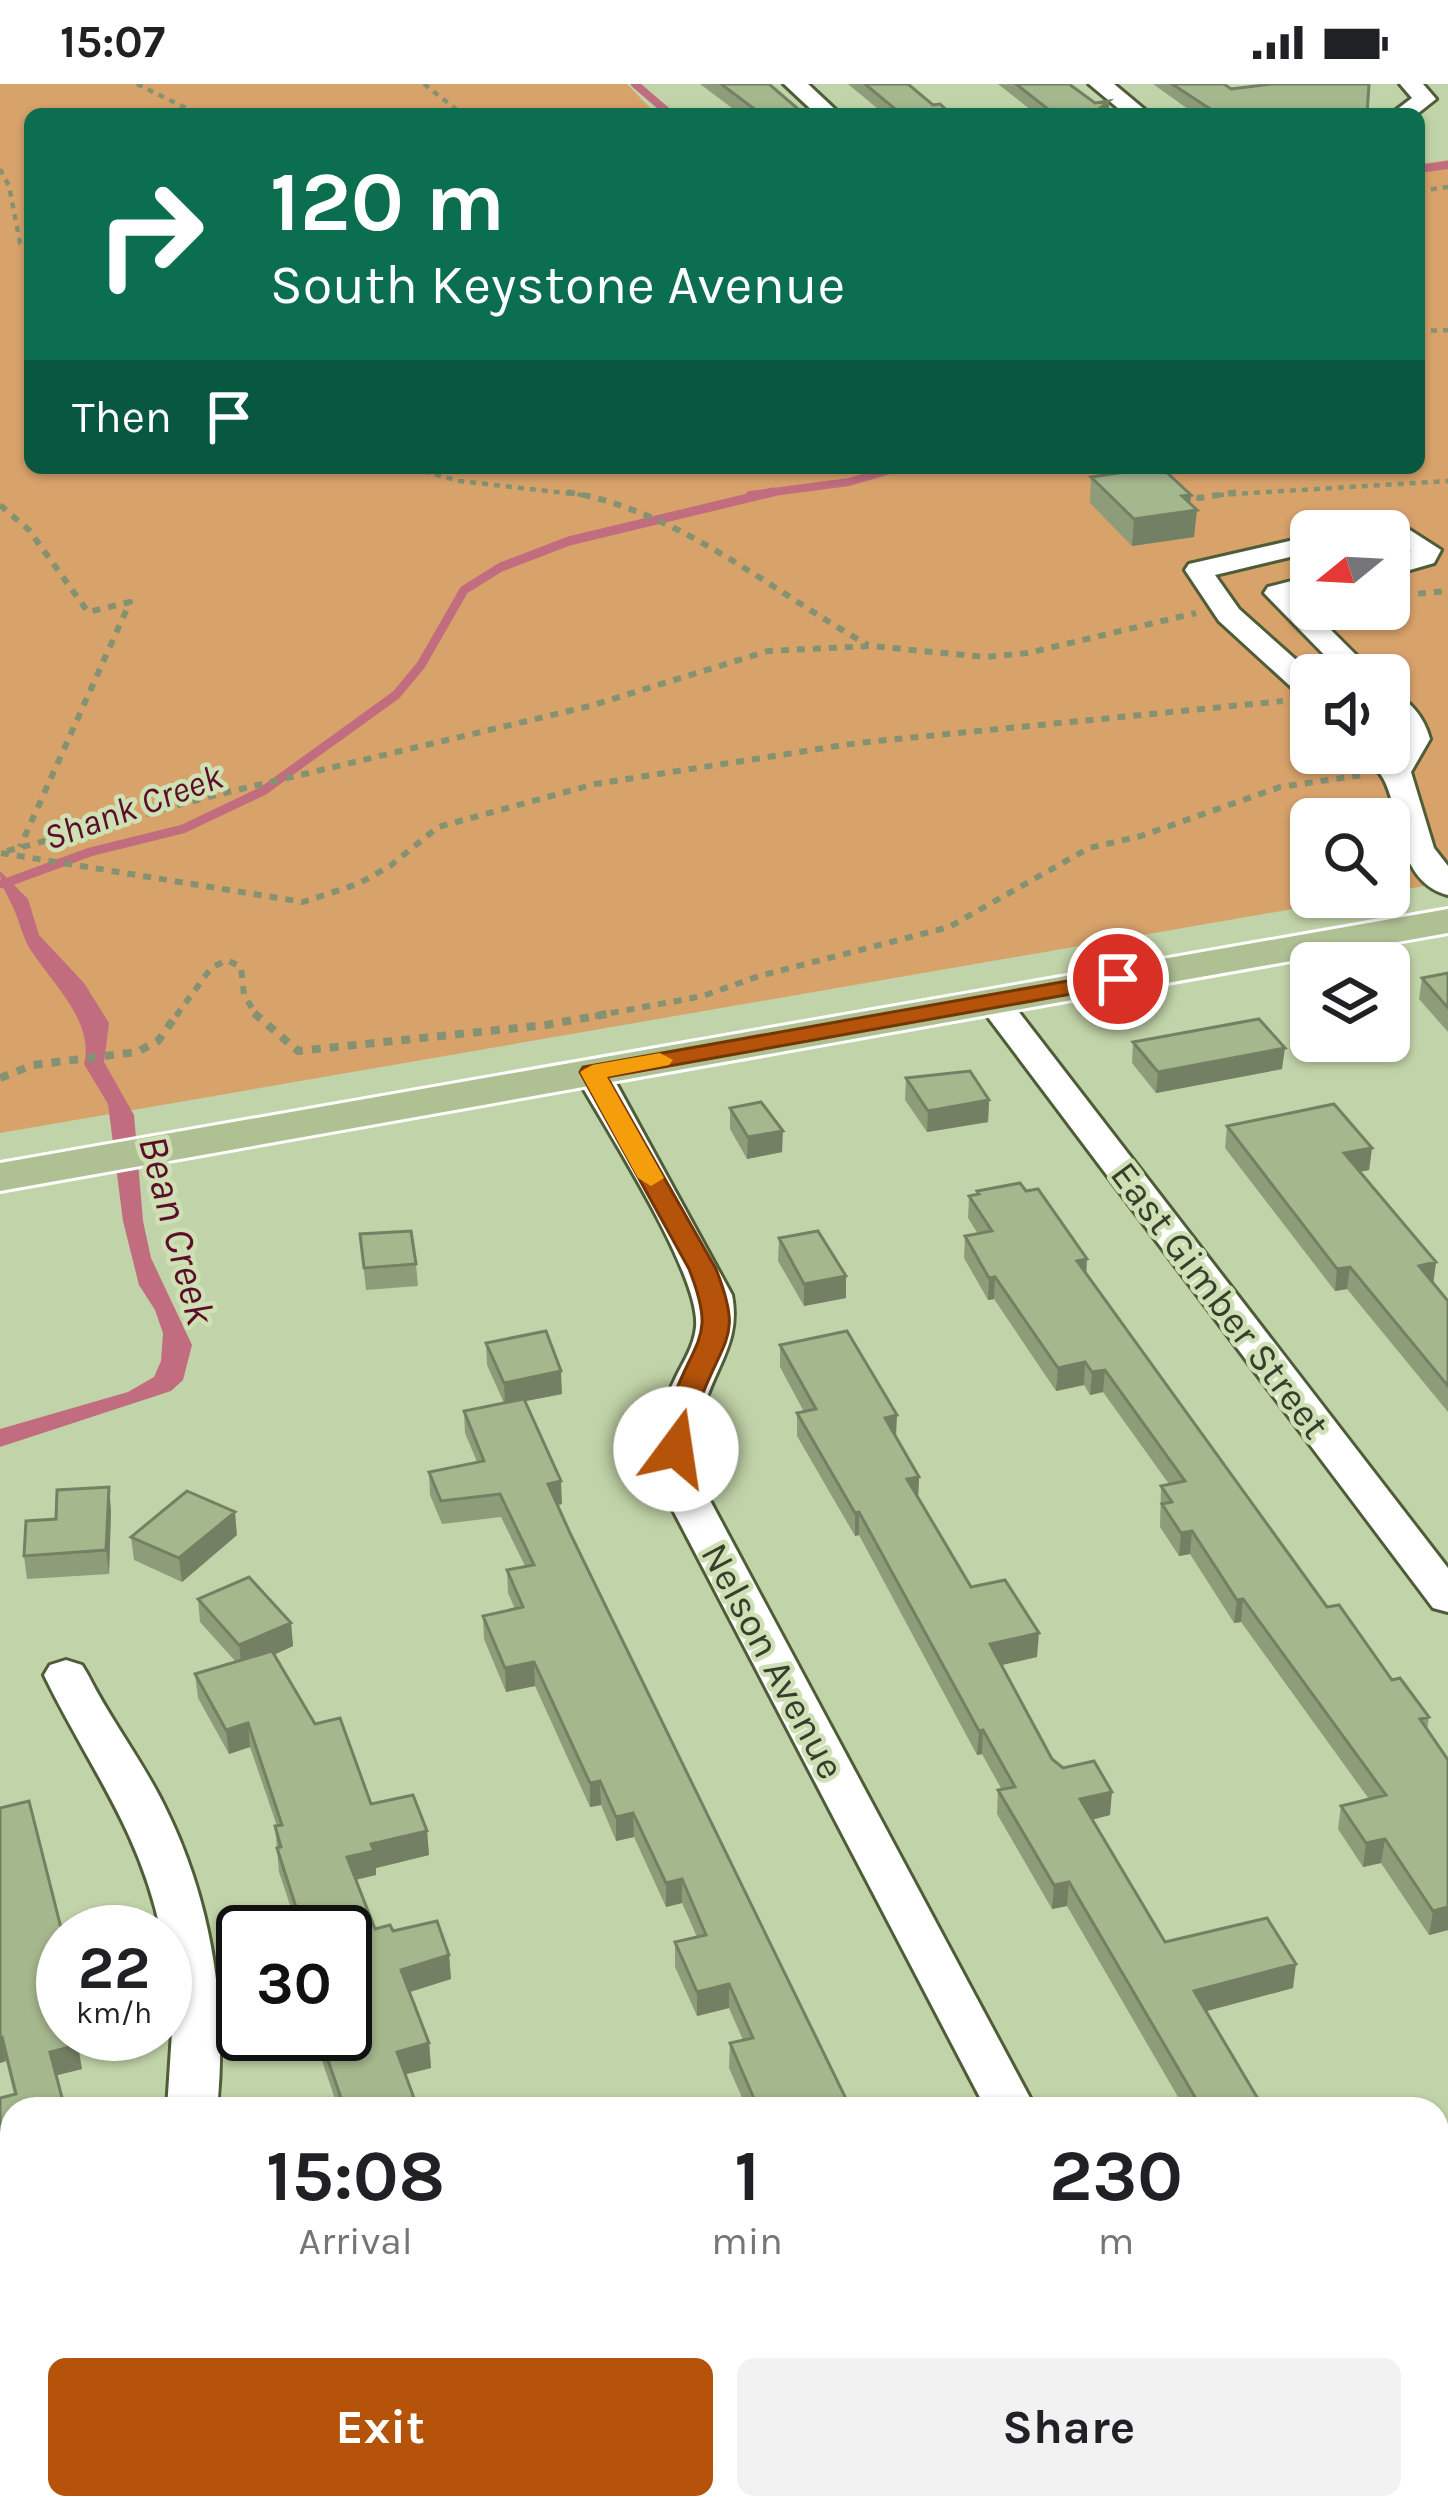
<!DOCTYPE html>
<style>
:root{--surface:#fff;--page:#f2f2f2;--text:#202124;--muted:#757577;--accent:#b45309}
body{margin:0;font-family:Karla,sans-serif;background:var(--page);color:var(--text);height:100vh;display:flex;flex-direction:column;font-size:45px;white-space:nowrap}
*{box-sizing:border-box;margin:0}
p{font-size:39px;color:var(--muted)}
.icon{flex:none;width:66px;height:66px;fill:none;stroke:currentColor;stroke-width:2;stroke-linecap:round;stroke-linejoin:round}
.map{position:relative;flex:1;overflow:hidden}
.side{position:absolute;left:0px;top:2013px;width:1449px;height:423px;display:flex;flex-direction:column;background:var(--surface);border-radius:36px 36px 0 0;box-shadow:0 3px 9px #0004}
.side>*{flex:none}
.top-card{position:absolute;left:24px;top:24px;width:1401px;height:366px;border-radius:18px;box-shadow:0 3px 9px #0004;background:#0b6e4f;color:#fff;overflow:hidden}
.needle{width:78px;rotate:252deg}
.buttons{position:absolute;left:1290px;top:426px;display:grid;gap:24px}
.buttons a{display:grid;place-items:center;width:120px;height:120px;border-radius:18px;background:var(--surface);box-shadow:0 3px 9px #0004;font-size:60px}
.speed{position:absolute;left:36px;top:1821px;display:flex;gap:24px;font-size:60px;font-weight:700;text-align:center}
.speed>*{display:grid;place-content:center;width:156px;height:156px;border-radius:50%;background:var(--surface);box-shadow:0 3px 9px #0004;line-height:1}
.speed small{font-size:30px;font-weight:400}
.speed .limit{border:6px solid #111;border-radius:18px;background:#fff;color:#111}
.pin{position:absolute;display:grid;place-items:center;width:102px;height:102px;color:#fff;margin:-51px;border:6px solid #fff;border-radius:50%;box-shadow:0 3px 12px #0007}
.me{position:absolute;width:132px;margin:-66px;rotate:14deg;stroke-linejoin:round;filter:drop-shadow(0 0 9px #0008)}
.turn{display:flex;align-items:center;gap:42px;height:252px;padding:0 48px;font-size:54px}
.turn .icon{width:156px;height:156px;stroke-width:2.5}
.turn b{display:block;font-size:84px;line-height:102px}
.then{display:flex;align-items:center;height:114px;padding:0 48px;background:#0003;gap:24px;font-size:45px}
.eta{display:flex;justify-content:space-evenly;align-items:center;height:204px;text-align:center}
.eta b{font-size:72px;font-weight:700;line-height:84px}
.cta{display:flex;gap:24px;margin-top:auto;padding:24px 48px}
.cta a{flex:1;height:138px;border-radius:18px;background:var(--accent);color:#fff;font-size:48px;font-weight:700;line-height:138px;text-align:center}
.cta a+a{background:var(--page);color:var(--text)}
.status{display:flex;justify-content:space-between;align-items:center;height:84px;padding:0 60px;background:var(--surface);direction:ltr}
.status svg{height:33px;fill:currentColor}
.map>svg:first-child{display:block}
.green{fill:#d8a26b;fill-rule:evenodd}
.water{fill:#c16c7f}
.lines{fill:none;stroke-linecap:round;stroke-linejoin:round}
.stream-far1{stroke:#c16c7f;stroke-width:8}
.stream{stroke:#c16c7f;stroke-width:9}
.minor-casing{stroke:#4e5d37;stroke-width:6}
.major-casing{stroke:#fff;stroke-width:6}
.path-far2{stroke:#859272;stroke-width:4.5;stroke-dasharray:6 6;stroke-linecap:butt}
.path-far1{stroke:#859272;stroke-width:6;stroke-dasharray:8 8;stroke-linecap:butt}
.path{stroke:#859272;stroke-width:8;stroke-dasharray:9 9;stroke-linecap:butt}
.minor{fill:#fff;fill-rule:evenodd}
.major{fill:#afc093;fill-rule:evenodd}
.wall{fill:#8e9d79}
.shaded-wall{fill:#748063}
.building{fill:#a5b78d;stroke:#748063;stroke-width:3}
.route{fill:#b45309;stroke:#753606;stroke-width:3}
.slow{fill:#f59e0b}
.labels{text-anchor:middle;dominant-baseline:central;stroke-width:9;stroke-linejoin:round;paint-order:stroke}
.far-water-label{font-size:36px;font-style:italic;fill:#5c0d29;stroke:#cee0b4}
.street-label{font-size:39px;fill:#373e2d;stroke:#cee0b4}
.water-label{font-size:42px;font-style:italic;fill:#5c0d29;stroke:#cee0b4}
</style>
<div class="status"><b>15:07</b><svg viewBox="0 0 49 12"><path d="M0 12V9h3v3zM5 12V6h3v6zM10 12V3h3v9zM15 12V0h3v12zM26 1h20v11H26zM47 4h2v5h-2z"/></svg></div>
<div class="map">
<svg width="1448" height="2435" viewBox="0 0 1448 2435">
<rect width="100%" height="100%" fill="#c1d3a8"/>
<path class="green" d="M0 0H627L656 30H30V384H1419V80L1448 76V798L1389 808V735H1311V813H1362L0 1049ZM1311 447H1389V525H1311ZM1311 591H1389V669H1311Z"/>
<path class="water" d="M0 787 28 815 39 851 84 899 109 939 104 978 134 1031 143 1137 151 1174 192 1261 183 1296 171 1307 0 1363V1345L128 1308 154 1293 161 1277 163 1249 155 1226 139 1201 123 1137 108 1020 84 980C95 938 52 899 30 865 22 852 19 835 12 821 6 807 0 802 0 787Z"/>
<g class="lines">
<path class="stream-far1" d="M635 0 670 30
M1419 85 1448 81
M750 411 849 398 897 384"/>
<path class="stream" d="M3 800 90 768 183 745 263 707 396 611 421 581 464 506 501 483 569 457 773 408"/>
<defs>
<path id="minor" d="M784 0H808L840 30H816Z
M1089 0H1114L1150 30H1125Z
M1400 0H1423L1436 15 1417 30H1391L1412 14Z
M1399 439 1441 466 1434 479 1389 492V474L1411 468 1389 455V447H1363L1377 439Z
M1311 452V468L1215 491 1239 525 1313 591 1311 614 1300 611 1219 537 1185 486 1189 480Z
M1311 492V510L1298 513 1376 591H1344L1264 509 1268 503Z
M1389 609C1410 614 1425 635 1430 655L1411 688 1434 764 1448 782V811C1398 798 1402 737 1386 700 1381 688 1371 679 1363 669H1389V662L1393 666 1400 655 1389 635Z
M993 907 1005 910 1448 1484V1528L1433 1524 981 924 976 917 981 910Z
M592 977 605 980 610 988 732 1211C740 1253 721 1275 707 1313 695 1345 698 1376 706 1409L1036 2025H986L664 1409C655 1367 656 1332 676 1293 684 1277 694 1262 696 1243 701 1190 603 1041 574 988L579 980Z
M66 1576 82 1581 88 1591C110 1635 141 1675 163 1719 211 1814 228 1920 217 2025H167L172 1948 165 1848H161C139 1744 88 1682 44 1591L50 1581Z
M1448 2253V2297L1437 2300V2256Z
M237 2424H293L296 2435H240Z
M875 2424H964L959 2435H870Z"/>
<path id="major" d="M1448 825V849L0 1107V1079Z"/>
</defs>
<use href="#minor" class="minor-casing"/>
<use href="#major" class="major-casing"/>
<path class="path-far2" d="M137 0 198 30
M424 0 462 30
M0 85 9 102 20 159 30 166
M1419 107 1448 103
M1419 247 1448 246
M412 384 459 397 583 411
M1084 384 1114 392
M1181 409 1189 411
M1218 411 1448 397"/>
<path class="path-far1" d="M567 408C677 425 773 508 868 561
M1181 409 1200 414 1237 408
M0 421 29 446 88 528 130 518 20 763
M1402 511 1448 507
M7 767 216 711 590 622 768 567 871 562 985 573 1028 569 1196 529
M1 769 303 818 358 800 390 782 438 743 595 700 857 659 1283 617
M176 932 211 884 227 876 241 883 244 911 257 932
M595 932 703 912 759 892 949 843 1089 764 1141 752 1280 703 1363 691"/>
<path class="path" d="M254 929 298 967 546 941 612 929
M0 994 33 981 137 968 158 957 178 929"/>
<use href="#minor" class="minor"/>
<use href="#major" class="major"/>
</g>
<path class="wall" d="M700 0H769L804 30H740Z
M848 0H908L933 21 951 30H884Z
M998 0H1069L1095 19 1109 17V30H979L1031 26Z
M1153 0H1224L1231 5 1367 30H1195Z
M1091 393 1190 420 1194 453 1132 462 1090 419Z
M1448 889V948L1419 915 1422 894Z
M1133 958 1282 985 1156 1009 1132 979Z
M906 994 989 1016 988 1038 927 1048 905 1016Z
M730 1024 782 1068 747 1075 730 1045Z
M1227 1042 1372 1064 1369 1086 1359 1088 1436 1178 1433 1199 1448 1217V1328L1347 1205 1335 1207 1225 1064Z
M977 1107 1086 1190 1327 1523 1392 1596 1429 1633 1427 1646 1448 1676V1846L1429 1851 1381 1779 1363 1783 1338 1745 1341 1722 1369 1715 1241 1538 1234 1539 1190 1470 1179 1472 1160 1443 1161 1402 1169 1400 1103 1308 1090 1311 1084 1301 1056 1307 994 1215 988 1216 964 1174 965 1152 978 1150 968 1134 969 1112 977 1111Z
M360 1150 416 1180 418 1202 366 1206Z
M779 1154 846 1214 804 1222 778 1177Z
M486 1259 562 1310 525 1317 562 1420 557 1421 851 2025H747L729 1984 730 1959 743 1956 729 1924 697 1932 675 1883V1858L697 1853 682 1819 666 1823 634 1753 616 1757 601 1721 590 1723 535 1602 506 1608 484 1555 483 1532 515 1525 508 1509 507 1486 525 1482 501 1433 442 1440 430 1411 429 1388 477 1378 465 1349 464 1327 504 1319 487 1281Z
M780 1261 896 1354 919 1393 918 1414 971 1503 1037 1573 1001 1581 1052 1675 1110 1731 1092 1736 1165 1858 1293 1904 1206 1927 1264 2025H1185L1067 1822 1052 1825 997 1730 998 1706H1002L982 1670 977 1671 859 1451 855 1452 797 1352V1329L804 1328 780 1283Z
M111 1426 109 1490 27 1495 24 1472 56 1435Z
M237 1451 182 1498 134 1476 131 1453Z
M198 1515 291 1539 293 1562 274 1571 315 1640 371 1720 427 1747 429 1771 376 1784V1791L356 1796 375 1845 393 1847 449 1871 451 1895 410 1908 429 1959 431 1984 405 1990 335 2015 313 1950H345V1848H299L279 1788 275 1742H277L250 1663 229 1670 198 1614 195 1590 236 1578 200 1538Z
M0 1724 63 1950 82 1985 56 1991 12 2025V2219L4 2221 0 2435V2014L14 2010 6 1977 0 1979Z"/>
<path class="shaded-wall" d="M1109 17V30H1093Z
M1191 411 1190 427 1197 426 1194 453 1132 462 1134 435 1182 412Z
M1285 964 1282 985 1156 1009 1158 988Z
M989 1016 988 1038 927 1048 928 1027Z
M783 1047 782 1068 747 1075 748 1053Z
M1372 1064 1369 1086 1341 1091 1344 1069Z
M1087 1175 1086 1197 1077 1177Z
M1436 1178 1433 1201 1419 1182Z
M1350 1183 1347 1205 1335 1207 1337 1185Z
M846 1192V1214L804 1222V1200Z
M995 1193 994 1215 988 1216 989 1194Z
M1085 1278 1084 1301 1056 1307 1058 1284Z
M1105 1286 1103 1308 1090 1311 1092 1288Z
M561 1287 562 1310 505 1321 504 1299Z
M897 1331 896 1354 885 1334Z
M919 1393 918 1416 907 1395Z
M561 1397 562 1420 549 1423 548 1400Z
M109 1403 111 1426 109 1490 106 1466Z
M235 1428 237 1451 182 1498 179 1474Z
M859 1428V1451L855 1452V1429Z
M1192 1447 1190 1470 1179 1472 1181 1449Z
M1243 1515 1241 1538 1234 1539 1237 1516Z
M291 1539 293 1562 242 1585 239 1561Z
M1039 1549 1037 1573 989 1584 990 1560Z
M534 1578 535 1602 506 1608 505 1584Z
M248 1639 250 1663 229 1670 226 1646Z
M983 1646 982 1670 977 1671 979 1647Z
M600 1697 601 1721 590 1723V1699Z
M1112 1708 1110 1731 1078 1739 1080 1715Z
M633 1729 634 1753 616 1757V1733Z
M427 1747 429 1771 376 1784V1791L349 1797 347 1773 371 1760Z
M1385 1755 1381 1779 1363 1783 1366 1759Z
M682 1795V1819L666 1823V1799Z
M1069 1798 1067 1822 1052 1825 1054 1801Z
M1448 1823V1846L1429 1851 1433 1827Z
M449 1871 451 1895 403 1910 401 1886Z
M63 1875V1900L56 1876Z
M1296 1880 1293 1904 1192 1931 1194 1907Z
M729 1900V1924L697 1932V1908Z
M0 1953H2L6 1977 0 1979Z
M429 1959 431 1984 399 1992 397 1968Z
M78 1961 82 1985 54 1992 50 1968Z
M12 2193V2219L2 2221 0 2196Z"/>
<path class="building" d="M721 0H769L804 30H761Z
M865 0H908L933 21 940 20 951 30H901Z
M1016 0H1069L1095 19 1109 17 1093 30H979L1048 25Z
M1172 0H1224L1231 5 1272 0H1369L1367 30H1218Z
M1152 384H1162L1191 411 1182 412 1197 426 1134 435 1091 393Z
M1448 889V924L1422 894Z
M1259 935 1285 964 1158 988 1133 958Z
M970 987 989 1016 928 1027 906 994Z
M761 1018 783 1047 748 1053 730 1024Z
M1334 1020 1372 1064 1344 1069 1436 1178 1419 1182 1448 1217V1302L1350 1183 1337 1185 1227 1042Z
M1020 1099 1026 1107 1038 1105 1087 1175 1077 1177 1327 1523 1339 1521 1392 1596 1400 1594 1429 1633 1420 1635 1448 1676V1823L1433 1827 1385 1755 1366 1759 1341 1722 1386 1711 1243 1515 1237 1516 1192 1447 1181 1449 1162 1420 1172 1418 1161 1402 1185 1397 1105 1286 1092 1288 1085 1278 1058 1284 995 1193 989 1194 965 1152 992 1147 969 1112 979 1110 977 1107Z
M411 1147 416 1180 364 1184 360 1150Z
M818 1147 846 1192 804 1200 779 1154Z
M546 1247 561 1287 504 1299 486 1259Z
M847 1247 897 1331 885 1334 919 1393 907 1395 971 1503 1005 1496 1039 1549 990 1560 1052 1675 1063 1684 1094 1677 1112 1708 1080 1715 1165 1858 1267 1834 1296 1880 1194 1907 1264 2025H1202L1069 1798 1054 1801 998 1706 1015 1703 983 1646 979 1647 859 1428 855 1429 797 1329 816 1325 780 1261Z
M524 1315 561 1397 548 1400 570 1449 851 2025H754L758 2024 730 1959 753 1954 729 1900 697 1908 675 1858 706 1851 682 1795 666 1799 633 1729 616 1733 600 1697 590 1699 534 1578 505 1584 483 1532 523 1523 507 1486 534 1481 500 1410 441 1417 429 1388 484 1377 464 1327Z
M109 1403 106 1466 24 1472 26 1437 56 1435 57 1406Z
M187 1407 235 1428 179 1474 131 1453Z
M249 1493 291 1539 239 1561 198 1515Z
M272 1567 315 1640 340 1634 371 1720 413 1711 427 1747 371 1760 374 1767 347 1773 375 1845 390 1841 393 1847 437 1837 449 1871 401 1886 429 1959 397 1968 418 2025H312L311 2021 341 2014 319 1950H345V1848H304L277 1764 281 1763 275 1742 282 1741 248 1639 226 1646 195 1590Z
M29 1717 63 1852V1875L56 1876 63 1902V1950H76L78 1961 50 1968 65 2025H12V2193L0 2196V2014L16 2010 2 1953H0V1724Z
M0 2204 12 2257V2424H91L93 2435H55L54 2432 42 2435H13V2433L0 2435Z
M1448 2354V2435H1189L1222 2424H1437V2358Z"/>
<path class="route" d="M1118 888 1130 895 1127 900 607 993 716 1185C742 1251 726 1251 703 1309 696 1326 694 1347 691 1365L686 1371H666L662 1365C666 1347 668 1326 675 1309 698 1251 715 1251 689 1185L580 988 583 983Z"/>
<path class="slow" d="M660 969 673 976 669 981 607 993 664 1094 651 1102 638 1094 580 988 592 981Z"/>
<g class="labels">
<g class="far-water-label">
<text transform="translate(133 723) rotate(-20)">Shank Creek</text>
</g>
<g class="street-label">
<text transform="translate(1220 1216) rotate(53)">East Gimber Street</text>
<text transform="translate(773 1577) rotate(62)">Nelson Avenue</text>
</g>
<g class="water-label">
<text transform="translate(177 1146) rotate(75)">Bean Creek</text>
</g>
</g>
</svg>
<div class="buttons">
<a><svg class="needle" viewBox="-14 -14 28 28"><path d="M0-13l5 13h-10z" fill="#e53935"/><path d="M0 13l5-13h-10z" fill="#757577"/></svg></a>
<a><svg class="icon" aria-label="sound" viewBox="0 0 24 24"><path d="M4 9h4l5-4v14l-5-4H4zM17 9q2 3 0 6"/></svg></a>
<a><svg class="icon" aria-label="search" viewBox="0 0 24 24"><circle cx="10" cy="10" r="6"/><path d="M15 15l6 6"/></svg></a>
<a><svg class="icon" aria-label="layers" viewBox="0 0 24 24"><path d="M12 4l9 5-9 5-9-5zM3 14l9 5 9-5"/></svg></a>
</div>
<div class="speed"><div>22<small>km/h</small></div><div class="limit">30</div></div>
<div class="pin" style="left:1118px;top:895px;background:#d93025"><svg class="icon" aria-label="arrive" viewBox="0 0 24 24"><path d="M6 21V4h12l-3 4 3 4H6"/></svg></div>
<svg class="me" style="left:676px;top:1365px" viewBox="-20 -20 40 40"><circle r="19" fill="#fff"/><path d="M0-13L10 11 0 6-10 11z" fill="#b45309"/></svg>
<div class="top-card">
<div class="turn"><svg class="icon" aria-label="right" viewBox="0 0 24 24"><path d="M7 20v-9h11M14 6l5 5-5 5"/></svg><div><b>120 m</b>South Keystone Avenue</div></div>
<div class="then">Then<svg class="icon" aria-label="arrive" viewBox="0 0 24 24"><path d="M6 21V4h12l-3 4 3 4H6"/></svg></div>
</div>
<section class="side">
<div class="eta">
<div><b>15:08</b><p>Arrival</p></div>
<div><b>1</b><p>min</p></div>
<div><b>230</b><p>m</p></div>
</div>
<div class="cta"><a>Exit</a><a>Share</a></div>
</section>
</div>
